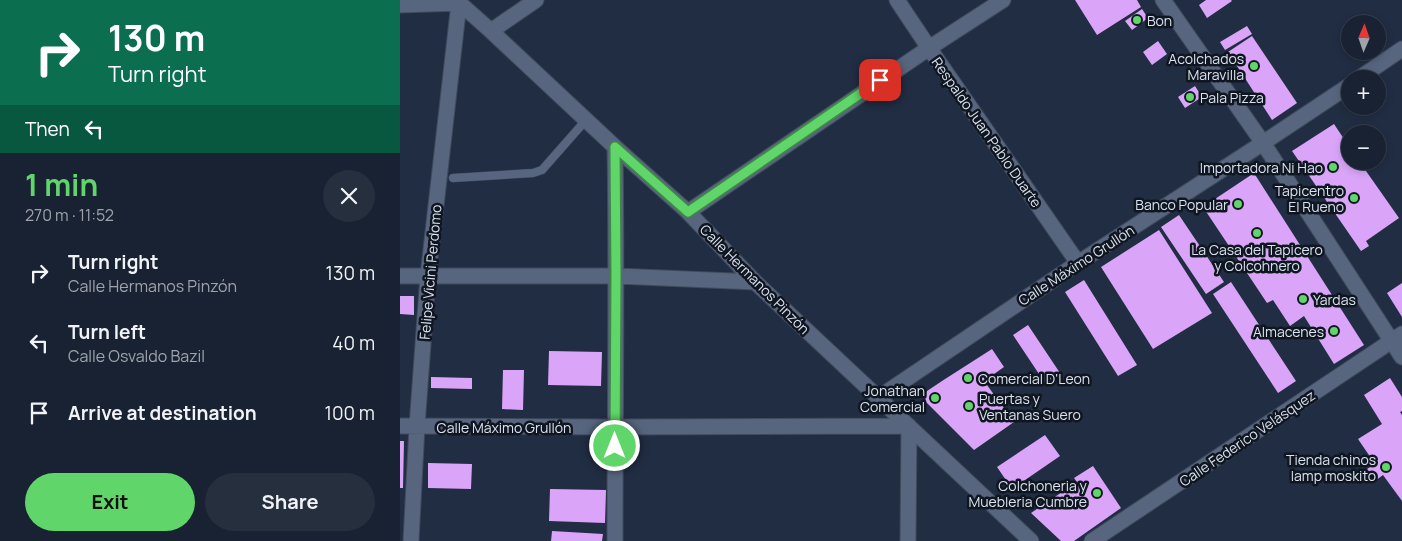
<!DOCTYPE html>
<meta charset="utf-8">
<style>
:root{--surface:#192232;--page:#262f3e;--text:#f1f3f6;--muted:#9fa4ac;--line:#373f4d;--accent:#60d56a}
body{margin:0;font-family:Manrope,sans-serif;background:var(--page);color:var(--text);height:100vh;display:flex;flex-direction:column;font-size:19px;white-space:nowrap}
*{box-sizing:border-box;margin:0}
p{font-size:16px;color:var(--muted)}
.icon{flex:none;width:28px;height:28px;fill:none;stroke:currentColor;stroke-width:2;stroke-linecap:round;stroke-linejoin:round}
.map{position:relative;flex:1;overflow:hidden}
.drawer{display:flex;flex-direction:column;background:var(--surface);width:400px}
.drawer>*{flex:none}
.banner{background:#0b6e4f;color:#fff;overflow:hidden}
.needle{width:32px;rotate:2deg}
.tools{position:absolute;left:941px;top:15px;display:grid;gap:10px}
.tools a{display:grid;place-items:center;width:45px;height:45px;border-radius:50%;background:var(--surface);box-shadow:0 2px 8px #0003,0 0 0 1px var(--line);font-size:25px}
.pin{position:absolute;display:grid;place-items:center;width:42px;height:42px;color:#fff;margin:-21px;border-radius:10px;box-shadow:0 2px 8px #0006}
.me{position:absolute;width:55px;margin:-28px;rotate:0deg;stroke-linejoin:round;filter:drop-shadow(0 0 4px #0008)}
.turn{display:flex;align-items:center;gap:18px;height:105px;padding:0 25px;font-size:22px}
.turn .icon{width:65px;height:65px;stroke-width:2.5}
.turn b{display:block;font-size:35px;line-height:42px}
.then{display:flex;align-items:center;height:48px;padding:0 25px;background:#0003;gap:10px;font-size:19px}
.round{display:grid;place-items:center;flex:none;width:52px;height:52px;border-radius:26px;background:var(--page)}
.head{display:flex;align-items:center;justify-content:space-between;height:85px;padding:0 25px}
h1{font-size:30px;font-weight:700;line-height:38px;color:var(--accent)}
.cta{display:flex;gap:10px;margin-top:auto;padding:10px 25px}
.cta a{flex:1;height:58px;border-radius:30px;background:var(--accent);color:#111;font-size:20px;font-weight:700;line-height:58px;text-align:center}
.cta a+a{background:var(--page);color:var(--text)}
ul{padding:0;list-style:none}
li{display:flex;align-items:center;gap:15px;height:70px;padding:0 25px}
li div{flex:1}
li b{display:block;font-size:19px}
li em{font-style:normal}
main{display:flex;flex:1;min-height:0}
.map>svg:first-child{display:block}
.building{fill:#daa5f9}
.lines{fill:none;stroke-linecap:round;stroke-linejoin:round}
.lane-casing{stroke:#404a5d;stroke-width:9}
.street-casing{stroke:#404a5d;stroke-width:17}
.secondary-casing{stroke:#404a5d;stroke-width:17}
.lane{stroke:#57657e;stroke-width:8}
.street{stroke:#57657e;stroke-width:15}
.secondary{stroke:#57657e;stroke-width:15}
.route-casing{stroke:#3e8a45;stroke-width:12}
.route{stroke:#60d56a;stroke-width:9}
.poi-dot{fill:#60d56a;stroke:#101620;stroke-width:2}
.labels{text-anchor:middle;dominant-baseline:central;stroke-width:5;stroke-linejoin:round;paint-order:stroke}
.poi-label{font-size:14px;fill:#d9e2f0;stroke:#101620;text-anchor:end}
.street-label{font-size:14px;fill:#d9e2f0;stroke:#101620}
</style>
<main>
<section class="drawer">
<div class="banner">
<div class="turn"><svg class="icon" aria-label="right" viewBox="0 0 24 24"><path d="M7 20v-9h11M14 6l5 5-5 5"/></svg><div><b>130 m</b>Turn right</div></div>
<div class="then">Then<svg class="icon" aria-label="left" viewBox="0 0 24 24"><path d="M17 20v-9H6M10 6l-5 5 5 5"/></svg></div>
</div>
<div class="head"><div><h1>1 min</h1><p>270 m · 11:52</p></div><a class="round"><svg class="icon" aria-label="close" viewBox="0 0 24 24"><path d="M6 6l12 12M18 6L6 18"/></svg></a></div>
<ul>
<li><svg class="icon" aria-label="right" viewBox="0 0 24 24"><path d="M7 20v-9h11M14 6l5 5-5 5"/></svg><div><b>Turn right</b><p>Calle Hermanos Pinzón</p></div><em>130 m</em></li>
<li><svg class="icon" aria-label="left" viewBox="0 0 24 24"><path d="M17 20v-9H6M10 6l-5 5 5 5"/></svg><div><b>Turn left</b><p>Calle Osvaldo Bazil</p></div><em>40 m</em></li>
<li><svg class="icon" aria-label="arrive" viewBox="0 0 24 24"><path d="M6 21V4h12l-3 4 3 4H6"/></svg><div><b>Arrive at destination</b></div><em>100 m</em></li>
</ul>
<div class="cta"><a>Exit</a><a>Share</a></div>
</section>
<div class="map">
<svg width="1002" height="541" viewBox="0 0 1002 541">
<rect width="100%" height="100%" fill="#212d43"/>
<path class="building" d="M675 0H737L741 7 697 35Z
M806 0H831L832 1 807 18 799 5Z
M742 9 748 18 732 30 725 21Z
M847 26 852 34 825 50 820 42Z
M852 36 897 103 872 120 828 52Z
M758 41 767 54 752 65 743 52Z
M795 86 802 97 785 108 778 97Z
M934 124 950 148V161H959L999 218 966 241 969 246 961 251 892 151Z
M854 173 964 345 934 364 904 316 890 326 873 300 867 303 803 207Z
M779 215 824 282 806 294 761 227Z
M759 230 812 313 753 349 701 267Z
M684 280 737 365 718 376 665 292Z
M831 282 896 381 878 393 813 294Z
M1002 283V317L987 293Z
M0 296H14V315L0 314Z
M628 325 660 373 645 383 613 335Z
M592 349 604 367 584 381 614 422 574 450 526 402 525 395 527 391 542 381Z
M149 351 202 352 201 386 148 385Z
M103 370H124L123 410 102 409Z
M31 377 72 378V389L31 388Z
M990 378 1002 397V411L1000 412 1002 415V501L983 475 975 481 967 469 975 464 958 439 982 424 964 395Z
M645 435 660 456 612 489 597 467Z
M0 441H4L3 488H0Z
M28 463 72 464 71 489 28 488Z
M693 466 721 508 674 541H661L631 513 677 482 674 478Z
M150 489 206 490 205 523 149 521Z
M152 531 203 534 202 541H151Z"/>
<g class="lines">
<defs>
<path id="lane" d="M53 178 133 173 142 170 186 120"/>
<path id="street" d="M56 0 91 31 215 147 288 212 355 282 631 541
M497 0 529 48 678 263
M0 5 59 3 28 276 17 426 11 541
M91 31 136 0
M958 79 1002 49
M215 147C217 278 215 410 215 541
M288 212 529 48 603 0
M0 276H217L355 282
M478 398 678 263 863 143 950 85
M0 426 215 427 509 426 508 541
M692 541 1002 334"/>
<path id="secondary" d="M763 0 863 143 1002 357"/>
</defs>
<use href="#lane" class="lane-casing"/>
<use href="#street" class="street-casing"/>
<use href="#secondary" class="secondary-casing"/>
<use href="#lane" class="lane"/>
<use href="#street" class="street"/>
<use href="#secondary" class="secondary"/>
</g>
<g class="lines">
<defs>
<path id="route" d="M215 446 216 276 215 147 288 212 480 80"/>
</defs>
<use href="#route" class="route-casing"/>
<use href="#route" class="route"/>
</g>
<g class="poi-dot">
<circle cx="737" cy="20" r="5"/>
<circle cx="854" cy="66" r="5"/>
<circle cx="790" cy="97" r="5"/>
<circle cx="933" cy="167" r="5"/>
<circle cx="954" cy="198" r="5"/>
<circle cx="838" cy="204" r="5"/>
<circle cx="857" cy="233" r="5"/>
<circle cx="903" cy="299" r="5"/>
<circle cx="934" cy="331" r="5"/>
<circle cx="568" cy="378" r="5"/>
<circle cx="535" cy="398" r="5"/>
<circle cx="569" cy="406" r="5"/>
<circle cx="986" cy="467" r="5"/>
<circle cx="697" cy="493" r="5"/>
</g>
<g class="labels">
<g class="poi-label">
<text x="747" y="20" text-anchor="start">Bon</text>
<text x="844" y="58">Acolchados<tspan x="844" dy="16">Maravilla</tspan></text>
<text x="800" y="97" text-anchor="start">Pala Pizza</text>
<text x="923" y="167">Importadora Ni Hao</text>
<text x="944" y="190">Tapicentro<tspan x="944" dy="16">El Rueno</tspan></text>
<text x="828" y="204">Banco Popular</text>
<text x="857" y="249" text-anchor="middle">La Casa del Tapicero<tspan x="857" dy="16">y Colcohnero</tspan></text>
<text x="913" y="299" text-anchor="start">Yardas</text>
<text x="924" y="331">Almacenes</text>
<text x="578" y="378" text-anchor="start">Comercial D'Leon</text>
<text x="525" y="390">Jonathan<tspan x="525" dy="16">Comercial</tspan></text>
<text x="579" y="398" text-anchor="start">Puertas y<tspan x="579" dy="16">Ventanas Suero</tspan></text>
<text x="976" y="459">Tienda chinos<tspan x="976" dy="16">lamp moskito</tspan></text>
<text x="687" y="485">Colchoneria y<tspan x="687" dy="16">Muebleria Cumbre</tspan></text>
</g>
<g class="street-label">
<text transform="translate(587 132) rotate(55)">Respaldo Juan Pablo Duarte</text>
<text transform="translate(676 265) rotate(-33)">Calle Máximo Grullón</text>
<text transform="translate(30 272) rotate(-85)">Felipe Vicini Perdomo</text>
<text transform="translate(355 279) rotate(45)">Calle Hermanos Pinzón</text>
<text x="104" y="427">Calle Máximo Grullón</text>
<text transform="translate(847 438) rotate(-34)">Calle Federico Velásquez</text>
</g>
</g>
</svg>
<div class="tools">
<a><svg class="needle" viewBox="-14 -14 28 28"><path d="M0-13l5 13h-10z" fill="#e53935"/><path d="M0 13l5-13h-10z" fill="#9fa4ac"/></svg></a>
<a>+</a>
<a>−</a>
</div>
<div class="pin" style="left:480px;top:80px;background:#d93025"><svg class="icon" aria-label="arrive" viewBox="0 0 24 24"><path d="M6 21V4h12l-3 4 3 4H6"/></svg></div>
<svg class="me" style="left:215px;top:446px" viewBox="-20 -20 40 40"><circle r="17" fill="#60d56a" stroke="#fff" stroke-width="3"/><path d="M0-11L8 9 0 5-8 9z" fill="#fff"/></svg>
</div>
</main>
